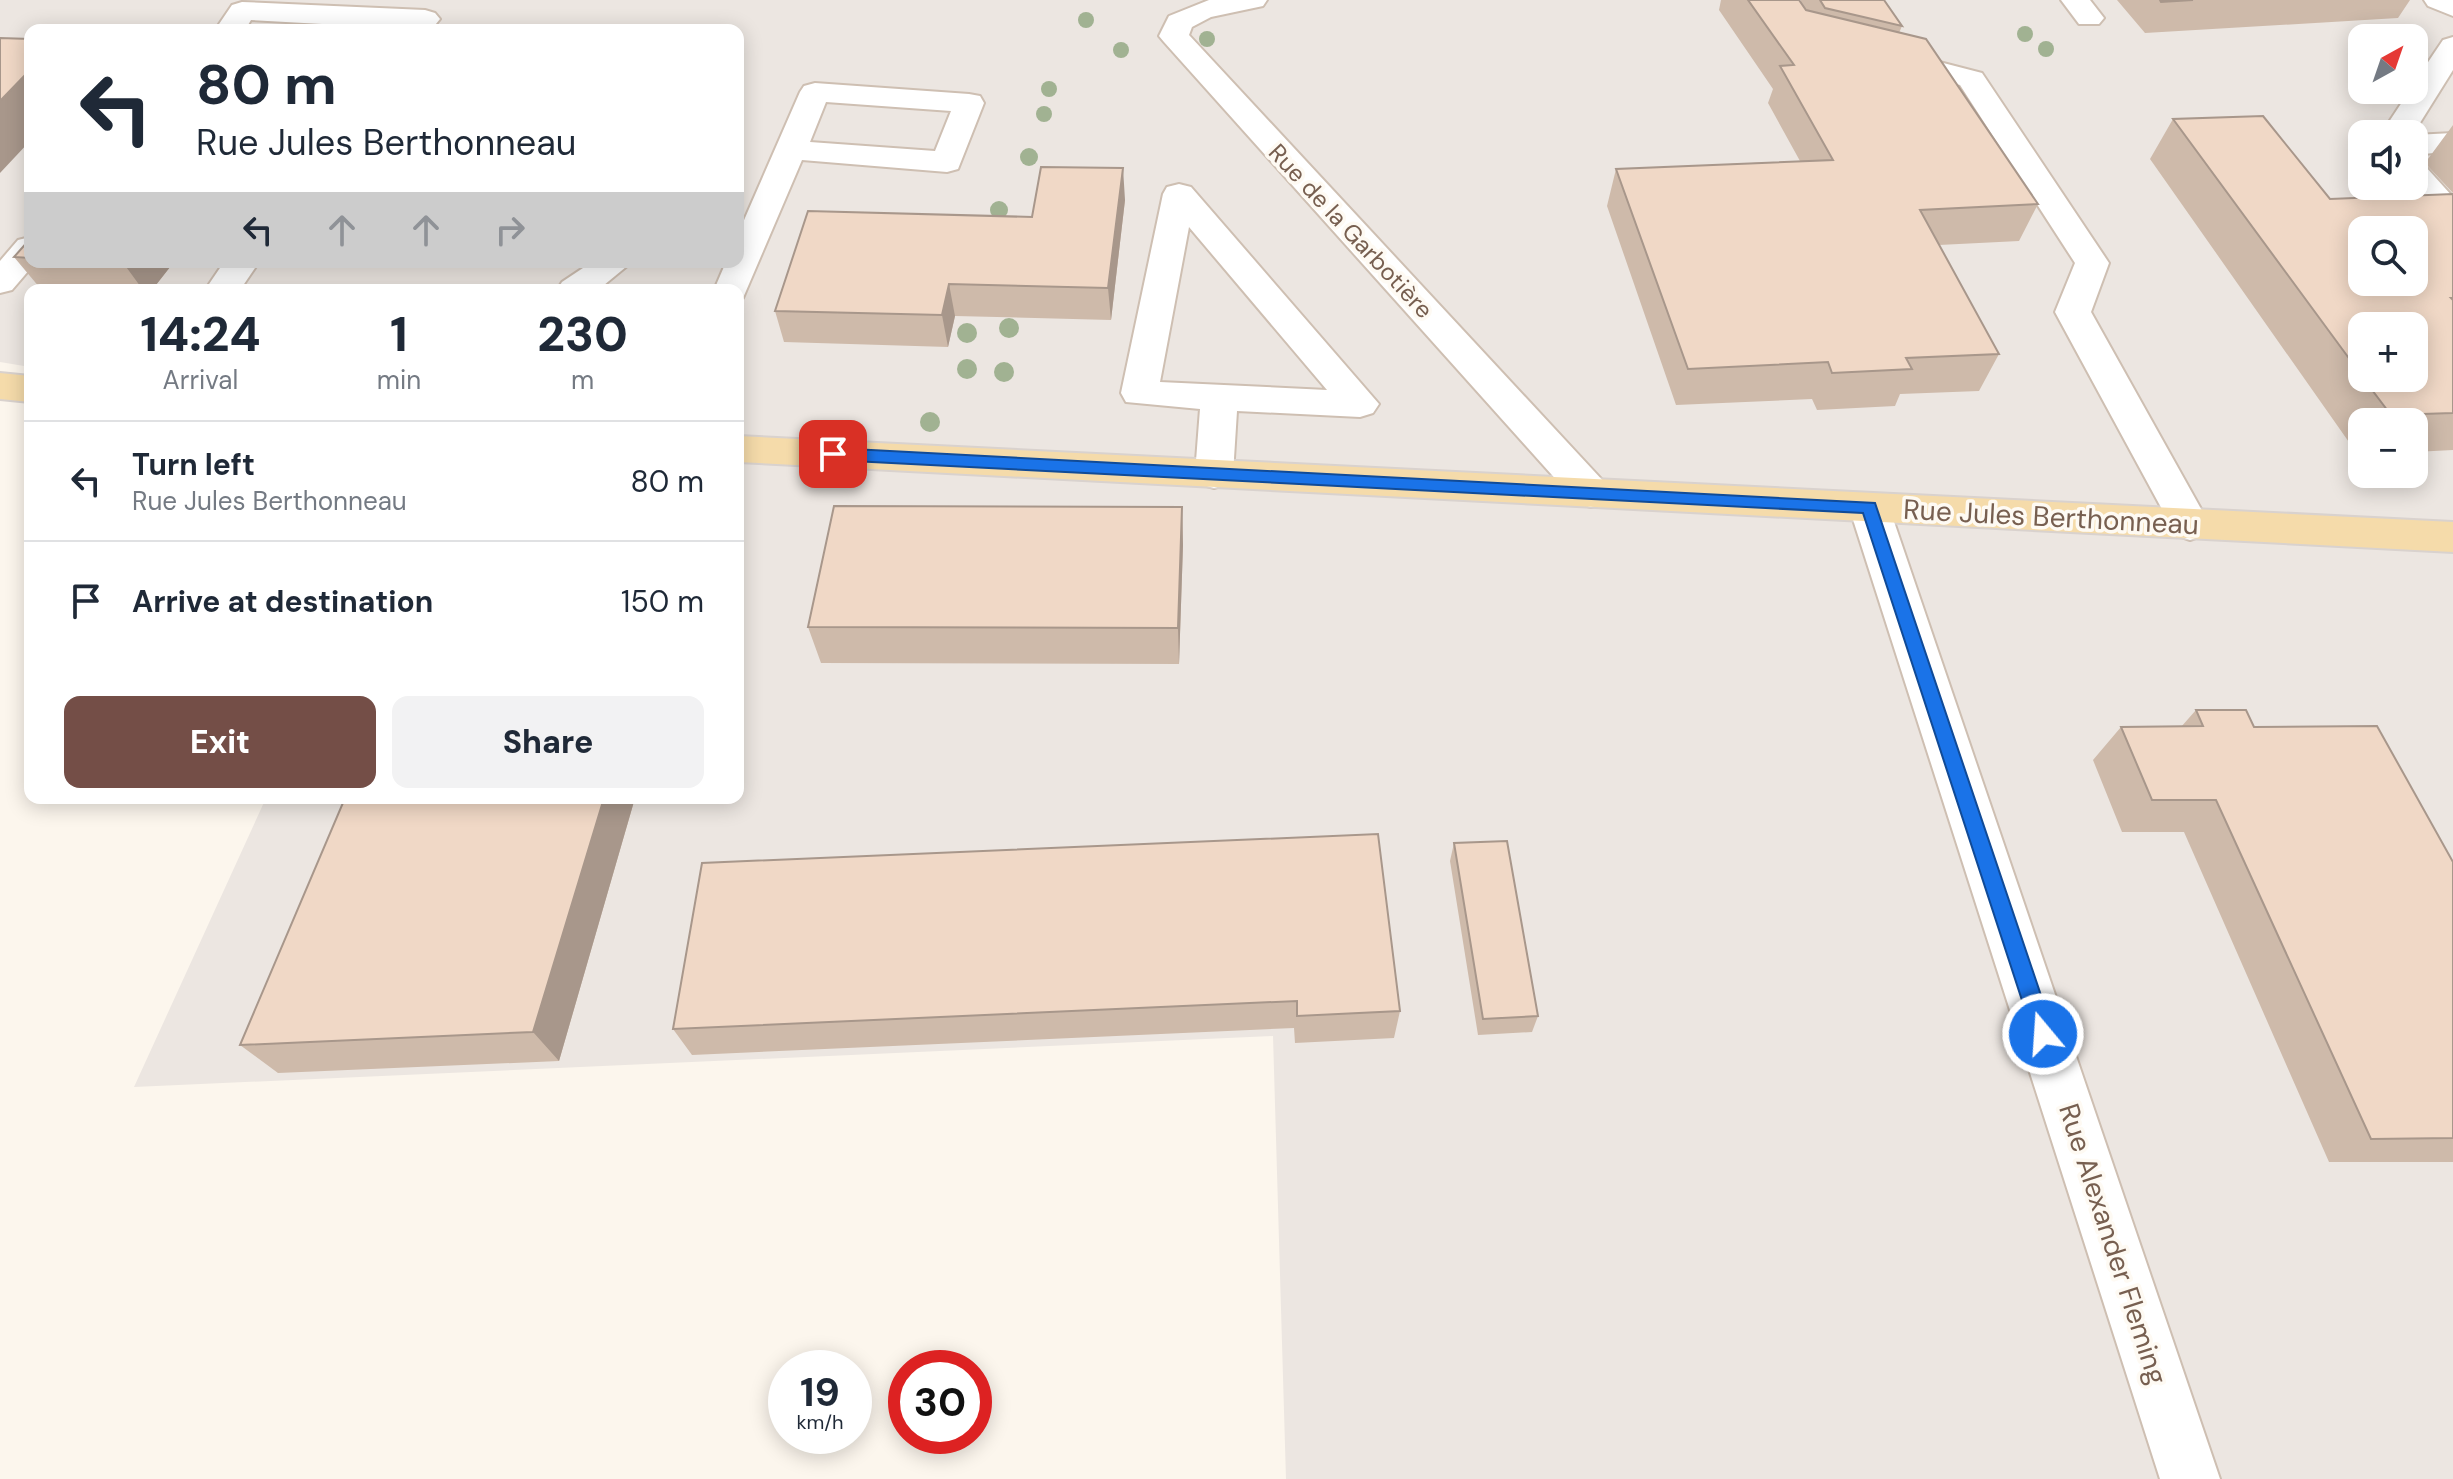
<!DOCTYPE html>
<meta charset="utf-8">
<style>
:root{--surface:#fff;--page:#f2f2f3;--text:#1f2937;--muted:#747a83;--line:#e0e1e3;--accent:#744e47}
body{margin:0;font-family:"DM Sans",sans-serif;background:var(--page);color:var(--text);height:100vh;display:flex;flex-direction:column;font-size:30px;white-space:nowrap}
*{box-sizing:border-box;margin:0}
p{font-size:26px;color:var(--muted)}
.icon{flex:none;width:44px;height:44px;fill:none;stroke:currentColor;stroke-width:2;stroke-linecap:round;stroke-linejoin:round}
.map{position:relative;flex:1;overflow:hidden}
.drawer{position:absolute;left:24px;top:284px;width:720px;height:520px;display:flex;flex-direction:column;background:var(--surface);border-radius:16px;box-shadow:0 4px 20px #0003}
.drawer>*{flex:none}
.hud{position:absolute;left:24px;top:24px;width:720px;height:244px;border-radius:16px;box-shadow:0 4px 20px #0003;background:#fff;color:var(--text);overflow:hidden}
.needle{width:52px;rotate:40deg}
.controls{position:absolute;left:2348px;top:24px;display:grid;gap:16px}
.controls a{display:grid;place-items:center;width:80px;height:80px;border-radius:16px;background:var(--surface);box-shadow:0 4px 20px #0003;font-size:40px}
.speed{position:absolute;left:768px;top:1350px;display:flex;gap:16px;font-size:40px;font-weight:700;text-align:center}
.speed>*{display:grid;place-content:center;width:104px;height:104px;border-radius:50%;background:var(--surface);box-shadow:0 4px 20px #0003;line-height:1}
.speed small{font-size:20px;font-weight:400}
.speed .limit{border:12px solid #d22;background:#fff;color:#111}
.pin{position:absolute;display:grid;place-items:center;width:68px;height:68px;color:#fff;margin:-34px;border-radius:16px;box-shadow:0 4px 12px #0006}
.me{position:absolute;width:88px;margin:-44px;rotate:342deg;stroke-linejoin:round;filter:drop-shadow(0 0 6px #0008)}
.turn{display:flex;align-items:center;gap:28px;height:168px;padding:0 40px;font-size:36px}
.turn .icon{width:104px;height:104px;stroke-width:2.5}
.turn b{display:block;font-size:56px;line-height:68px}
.lanes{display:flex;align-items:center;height:76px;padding:0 40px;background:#0003;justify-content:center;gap:40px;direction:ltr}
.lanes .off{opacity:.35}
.eta{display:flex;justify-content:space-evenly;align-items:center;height:136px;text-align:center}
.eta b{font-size:48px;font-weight:800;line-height:56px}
.button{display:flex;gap:16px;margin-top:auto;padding:16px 40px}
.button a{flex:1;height:92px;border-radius:16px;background:var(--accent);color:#fff;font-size:32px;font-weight:800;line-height:92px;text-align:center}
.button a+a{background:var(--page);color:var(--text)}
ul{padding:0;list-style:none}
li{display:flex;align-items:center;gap:24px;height:120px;padding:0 40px;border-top:2px solid var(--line)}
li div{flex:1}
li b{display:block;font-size:30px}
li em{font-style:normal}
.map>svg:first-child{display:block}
.industrial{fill:#ece6e1;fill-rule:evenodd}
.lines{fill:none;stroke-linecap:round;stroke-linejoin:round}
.minor-casing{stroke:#cebfb2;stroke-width:4}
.major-casing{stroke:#d9d2ce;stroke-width:4}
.minor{fill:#fff;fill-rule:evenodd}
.major{fill:#f5dbaa;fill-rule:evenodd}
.tree{fill:#a1b292}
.wall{fill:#cebaaa;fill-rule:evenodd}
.shaded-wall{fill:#a8978b}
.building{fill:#f0d8c6;stroke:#a8978b;stroke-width:2;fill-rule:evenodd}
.route{fill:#1a73e8;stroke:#114b97;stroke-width:2}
.labels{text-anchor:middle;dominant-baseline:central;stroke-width:7;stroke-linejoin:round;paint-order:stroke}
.far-street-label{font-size:24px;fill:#775f50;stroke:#fefaf3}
.street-label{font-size:28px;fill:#775f50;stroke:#fefaf3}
</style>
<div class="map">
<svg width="2453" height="1479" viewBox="0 0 2453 1479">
<rect width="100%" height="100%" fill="#fcf6ed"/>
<path class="industrial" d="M0 0H2453V1479H1286L1273 1036 134 1087 266 798H738V290H30V367L0 362ZM30 30H738V262H30ZM2362 38H2414V90H2362ZM2362 134H2414V186H2362ZM2362 230H2414V282H2362ZM2362 326H2414V378H2362ZM2362 422H2414V474H2362Z"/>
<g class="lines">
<defs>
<path id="minor" d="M1209 0H1267L1263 6 1211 17 1192 27 1189 35 1605 483 1610 493 1605 503 1591 507 1577 503 1164 42 1159 36 1169 16Z
M2061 0H2090L2104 18 2099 24H2079Z
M2424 0H2453V16L2428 6Z
M242 2 425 10 435 13 440 19 431 30 251 20 245 30H215L232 5Z
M2453 37V70L2413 134H2381L2410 90H2414V83L2443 40Z
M1893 50 1982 73 2109 263 2091 312 2210 525 2204 535 2190 540 2176 535 2055 312 2075 263 1960 85 1882 65 1878 59 1882 53Z
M815 83 969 94 980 96 984 103 958 169 947 172 802 160 743 298 738 299V290H714L726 262H738V234L800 92 804 86ZM826 102 951 111 935 151 810 142Z
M2453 133V151L2414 155V135Z
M2414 163 2425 166 2453 197V227L2441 224 2408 186H2414Z
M1179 184 1191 187 1379 404 1373 413 1360 417 1237 411 1233 474 1228 484 1214 488 1200 484 1195 474 1200 409 1126 402 1121 393 1163 194 1167 187ZM1189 227 1327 390 1160 382Z
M30 237V262H36L12 290 0 293V261L18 240Z
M224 262H259L240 290H205Z
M592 262H632L598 290H557L562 282Z
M1869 493 1883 497 1889 507 2220 1479H2160L1849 507 1855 497Z"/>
<path id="major" d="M0 373 30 376V402L0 399Z
M738 436 2453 522V552L738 462Z"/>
</defs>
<use href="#minor" class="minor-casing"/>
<use href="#major" class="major-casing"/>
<use href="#minor" class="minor"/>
<use href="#major" class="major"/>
</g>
<g class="tree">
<circle cx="1086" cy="20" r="8"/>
<circle cx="2025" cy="34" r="8"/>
<circle cx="1207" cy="39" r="8"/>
<circle cx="2046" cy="49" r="8"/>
<circle cx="1121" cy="50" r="8"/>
<circle cx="1049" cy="89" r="8"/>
<circle cx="1044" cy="114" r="8"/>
<circle cx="1029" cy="157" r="9"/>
<circle cx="999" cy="210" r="9"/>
<circle cx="1009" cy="328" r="10"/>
<circle cx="967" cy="333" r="10"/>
<circle cx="967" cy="369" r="10"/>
<circle cx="1004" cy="372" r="10"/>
<circle cx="930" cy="422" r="10"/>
</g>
<path class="wall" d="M1721 0H1799L1800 2 1801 0H1884L1902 26 1899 33 2038 204 2019 241 1939 245 1999 354 1979 391 1900 394 1895 406 1817 410 1812 399 1676 405 1607 206 1616 169 1800 161 1768 103 1773 89 1719 10Z
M2117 0H2410L2398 18 2145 33Z
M2173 119 2330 199 2453 194V450L2414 452V422H2362V454L2358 455 2150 159ZM2362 326 2414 378H2362Z
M2453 125V193L2425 163Z
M1125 200 1111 320 955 316 948 347 784 342 775 311 1032 217Z
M30 239V262H174L152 290H63L40 288 14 257Z
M1182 507 1183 545 1179 664 821 663 808 627Z
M2196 710 2254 727 2453 862V1162H2329L2184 832H2122L2093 760 2121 727H2181Z
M345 798H635L559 1061 278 1073 240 1045Z
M1454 843 1538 1016 1532 1032 1478 1035 1450 861Z
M702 863 1400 1011 1394 1038 1295 1043 1294 1028 692 1055 673 1029Z"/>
<path class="shaded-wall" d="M30 70V141L0 173V101Z
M1123 168 1125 200 1111 320 1108 288Z
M126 262H174L152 290H143L124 264Z
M949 284 955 316 948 347 942 315Z
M1182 507 1183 545 1179 664 1178 628Z
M604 798H635L559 1061 533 1032Z"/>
<path class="building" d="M1748 0H1799L1806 10 1926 39 2038 204 1920 210 1999 354 1906 358 1912 369 1832 373 1828 362 1688 369 1616 169 1833 160 1780 66 1794 65Z
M1820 0H1884L1902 26 1825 8Z
M2160 0H2193L2161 2Z
M0 38 30 39V70L0 101Z
M2263 116 2330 199 2453 194V298H2451L2453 300V413L2391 415 2363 378H2414V326H2362V376L2173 119ZM2362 230H2414V282H2362Z
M1041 167 1123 168 1108 288 949 284 942 315 775 311 808 211 1032 217Z
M30 239V258L14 257Z
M98 262H126L124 264Z
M834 506 1182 507 1178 628 808 627Z
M2196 710H2246L2254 727 2377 726 2453 862V1138L2371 1139 2216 800H2152L2121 727 2203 726Z
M345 798H604L533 1032 240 1045Z
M1378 834 1400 1011 1297 1016V1001L673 1029 702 863Z
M1507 841 1538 1016 1483 1019 1454 843Z"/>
<path class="route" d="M833 448 1875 503 2054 1034 2051 1041 2043 1044 2036 1041 2033 1034 1863 513 833 460 825 454Z"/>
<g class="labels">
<g class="far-street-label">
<text transform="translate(1351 231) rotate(47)">Rue de la Garbotière</text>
</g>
<g class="street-label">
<text transform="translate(2051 517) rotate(3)">Rue Jules Berthonneau</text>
<text transform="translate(2113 1244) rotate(72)">Rue Alexander Fleming</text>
</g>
</g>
</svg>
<div class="controls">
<a><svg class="needle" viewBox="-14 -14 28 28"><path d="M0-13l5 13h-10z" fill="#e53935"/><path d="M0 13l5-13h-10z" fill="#747a83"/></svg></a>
<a><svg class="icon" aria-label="sound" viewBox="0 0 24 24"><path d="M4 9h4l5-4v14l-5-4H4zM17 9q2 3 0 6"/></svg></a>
<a><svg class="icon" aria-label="search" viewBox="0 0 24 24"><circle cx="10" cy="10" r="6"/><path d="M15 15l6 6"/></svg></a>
<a>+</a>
<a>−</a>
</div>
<div class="speed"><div>19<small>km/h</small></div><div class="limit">30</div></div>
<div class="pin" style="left:833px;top:454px;background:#d93025"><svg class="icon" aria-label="arrive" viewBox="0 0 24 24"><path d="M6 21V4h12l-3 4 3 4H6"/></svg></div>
<svg class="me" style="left:2043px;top:1034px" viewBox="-20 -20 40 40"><circle r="17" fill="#1a73e8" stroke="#fff" stroke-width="3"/><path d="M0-11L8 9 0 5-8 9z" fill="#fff"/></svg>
<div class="hud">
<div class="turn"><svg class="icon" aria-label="left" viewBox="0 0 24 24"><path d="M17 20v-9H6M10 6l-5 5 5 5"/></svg><div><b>80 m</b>Rue Jules Berthonneau</div></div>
<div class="lanes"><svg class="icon" aria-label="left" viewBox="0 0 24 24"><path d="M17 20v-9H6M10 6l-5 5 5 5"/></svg><svg class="icon off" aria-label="ahead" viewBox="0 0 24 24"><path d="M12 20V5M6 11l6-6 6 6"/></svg><svg class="icon off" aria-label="ahead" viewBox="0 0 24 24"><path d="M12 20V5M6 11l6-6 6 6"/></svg><svg class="icon off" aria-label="right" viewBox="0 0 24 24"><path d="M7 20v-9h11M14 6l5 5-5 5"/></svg></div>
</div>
<section class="drawer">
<div class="eta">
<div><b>14:24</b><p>Arrival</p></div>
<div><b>1</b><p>min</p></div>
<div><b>230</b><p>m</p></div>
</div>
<ul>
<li><svg class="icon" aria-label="left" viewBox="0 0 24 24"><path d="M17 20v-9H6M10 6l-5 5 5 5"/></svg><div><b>Turn left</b><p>Rue Jules Berthonneau</p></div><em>80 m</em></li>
<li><svg class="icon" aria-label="arrive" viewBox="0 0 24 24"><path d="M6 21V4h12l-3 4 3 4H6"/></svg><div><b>Arrive at destination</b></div><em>150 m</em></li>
</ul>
<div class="button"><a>Exit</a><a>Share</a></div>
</section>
</div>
